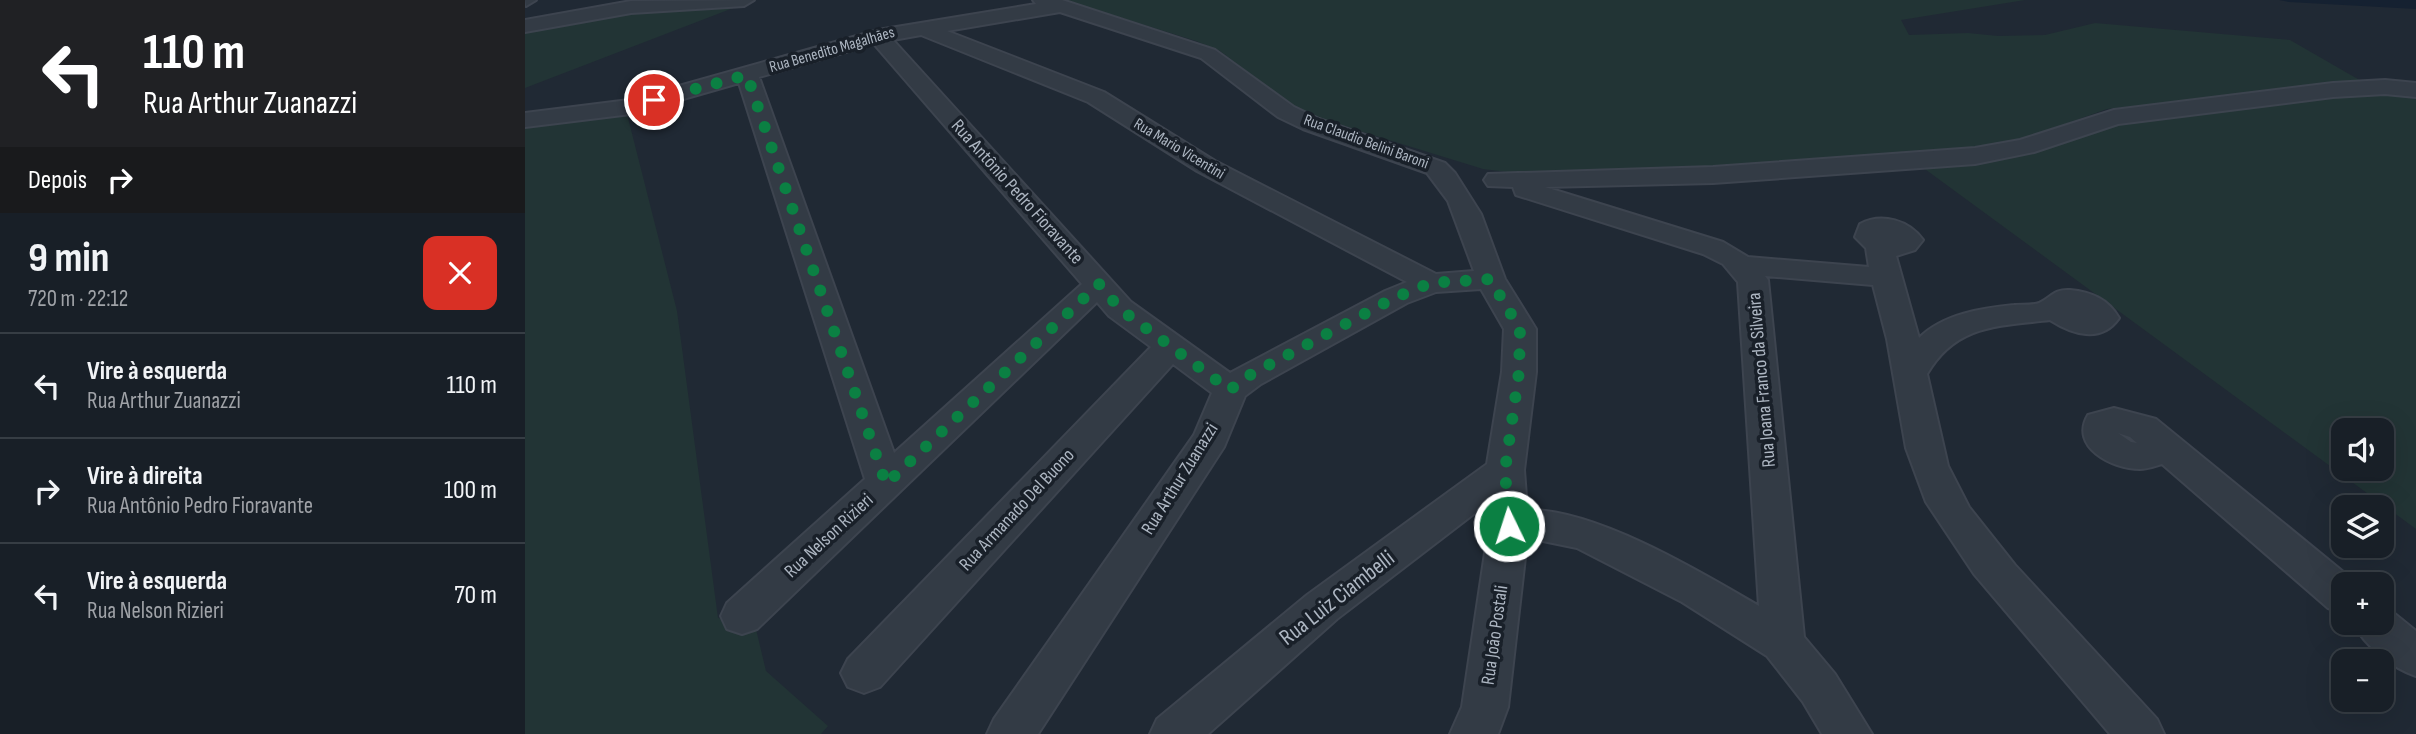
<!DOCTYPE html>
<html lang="pt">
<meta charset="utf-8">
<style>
:root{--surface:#181f27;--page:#21272f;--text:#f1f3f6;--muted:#9fa2a7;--line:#363d44}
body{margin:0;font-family:"Sofia Sans Condensed",sans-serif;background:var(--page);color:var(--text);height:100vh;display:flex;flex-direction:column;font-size:26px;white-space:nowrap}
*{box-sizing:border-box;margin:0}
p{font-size:23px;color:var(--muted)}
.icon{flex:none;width:38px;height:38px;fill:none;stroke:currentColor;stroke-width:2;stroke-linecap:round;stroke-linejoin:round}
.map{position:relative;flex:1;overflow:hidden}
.sheet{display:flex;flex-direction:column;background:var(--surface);width:525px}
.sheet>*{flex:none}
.guide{background:#202124;color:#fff;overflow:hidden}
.tools{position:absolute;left:1806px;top:418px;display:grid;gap:14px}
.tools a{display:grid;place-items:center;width:63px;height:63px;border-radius:14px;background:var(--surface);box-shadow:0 7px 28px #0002,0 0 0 2px var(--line);font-size:35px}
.pin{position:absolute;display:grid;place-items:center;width:60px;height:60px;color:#fff;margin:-30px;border:4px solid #fff;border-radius:50%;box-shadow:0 2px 7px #0007}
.me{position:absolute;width:77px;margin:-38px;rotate:356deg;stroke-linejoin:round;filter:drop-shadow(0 0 5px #0008)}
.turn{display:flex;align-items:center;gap:24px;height:147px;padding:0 28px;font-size:32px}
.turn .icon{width:91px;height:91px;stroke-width:2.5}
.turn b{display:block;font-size:49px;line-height:60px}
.then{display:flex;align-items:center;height:66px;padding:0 28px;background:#0003;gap:14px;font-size:26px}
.round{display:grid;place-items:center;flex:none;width:74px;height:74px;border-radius:14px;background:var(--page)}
.summary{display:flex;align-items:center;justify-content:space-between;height:119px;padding:0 28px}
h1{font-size:42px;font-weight:700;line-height:52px}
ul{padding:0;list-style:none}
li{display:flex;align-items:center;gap:21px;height:105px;padding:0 28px;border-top:2px solid var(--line)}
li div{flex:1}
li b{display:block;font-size:26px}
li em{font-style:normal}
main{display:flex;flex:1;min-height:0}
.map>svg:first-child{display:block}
.green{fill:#223435;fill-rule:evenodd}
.water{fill:#152131}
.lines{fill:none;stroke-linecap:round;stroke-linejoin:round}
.minor-casing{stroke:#3d444f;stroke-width:4}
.minor{fill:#333b45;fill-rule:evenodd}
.route{stroke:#0b8043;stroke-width:12;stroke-dasharray:0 21.6}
.labels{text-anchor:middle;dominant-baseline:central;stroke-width:7;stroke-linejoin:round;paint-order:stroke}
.far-street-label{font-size:16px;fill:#adb6c2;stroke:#192029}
.street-label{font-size:19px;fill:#adb6c2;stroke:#192029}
.near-street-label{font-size:23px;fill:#adb6c2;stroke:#192029}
</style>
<main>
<section class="sheet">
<div class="guide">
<div class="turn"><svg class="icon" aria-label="left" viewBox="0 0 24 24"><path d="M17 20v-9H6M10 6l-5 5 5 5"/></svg><div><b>110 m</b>Rua Arthur Zuanazzi</div></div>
<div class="then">Depois<svg class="icon" aria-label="right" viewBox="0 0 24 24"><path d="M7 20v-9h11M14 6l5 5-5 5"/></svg></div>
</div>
<div class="summary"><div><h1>9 min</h1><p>720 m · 22:12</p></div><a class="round" style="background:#d93025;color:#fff"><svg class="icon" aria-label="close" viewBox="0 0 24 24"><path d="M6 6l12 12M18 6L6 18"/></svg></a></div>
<ul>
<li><svg class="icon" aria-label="left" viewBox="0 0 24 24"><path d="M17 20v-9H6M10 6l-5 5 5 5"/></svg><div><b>Vire à esquerda</b><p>Rua Arthur Zuanazzi</p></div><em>110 m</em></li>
<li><svg class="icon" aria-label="right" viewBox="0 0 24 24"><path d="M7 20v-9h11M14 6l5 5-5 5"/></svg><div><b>Vire à direita</b><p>Rua Antônio Pedro Fioravante</p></div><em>100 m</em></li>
<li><svg class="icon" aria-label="left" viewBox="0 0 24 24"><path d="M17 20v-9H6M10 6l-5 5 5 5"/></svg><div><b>Vire à esquerda</b><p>Rua Nelson Rizieri</p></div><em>70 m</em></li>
</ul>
</section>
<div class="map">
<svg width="1891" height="734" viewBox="0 0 1891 734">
<rect width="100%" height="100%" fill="#202934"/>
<path class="green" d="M539 0H1500L1376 20 1384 35 1443 33 1473 36 1520 35 1570 23 1765 40 1838 82 1582 109 1482 145 1219 168 990 173 958 169 786 116 772 110 695 51 671 41Z
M216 5 0 88V30L125 10Z
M1803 93H1891V529L1393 164 1589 123ZM1818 430H1857V469H1818Z
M101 110 152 311 193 618 230 625 241 671 303 726 296 734H0V122Z"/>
<path class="water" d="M1754 0H1891V9L1764 2Z"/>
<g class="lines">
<defs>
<path id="minor" d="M0 0H11L1 6Z
M229 0 219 6 106 13 0 32V20L106 1Z
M508 0H537L690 50 769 107 794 119 920 163 930 173 956 214 980 279 1011 329V372L999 470 1002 510C1069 508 1176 572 1234 606L1213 282 1198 264 1178 254 991 195 988 187 963 186 959 180 963 174 1188 167 1450 148 1495 140 1589 110 1808 83 1860 80 1891 83V97L1860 94 1808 97 1593 124 1509 152 1450 164 1188 183 1020 187 1198 242 1223 257 1344 267 1341 248 1330 237 1335 224C1357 212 1385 221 1398 240L1390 250 1371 256 1394 338C1418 314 1457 308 1489 305 1496 304 1510 306 1516 302 1527 296 1530 289 1545 290 1566 292 1583 299 1594 318 1576 344 1547 334 1525 320 1474 326 1431 324 1402 374L1423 466 1444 507 1490 565 1632 719 1639 734H1585L1449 574 1401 502 1381 448 1362 339 1348 285 1240 276 1243 280 1279 637 1310 674 1347 734H1297L1278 702 1242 656 1157 602 1052 548 1013 540H1002L983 707 973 734H925L937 707 964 526 963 503 812 619 683 734H625L632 719 782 595 962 464 977 372 979 329 956 289 911 292 882 303 736 384 720 396 699 447 513 734H462L469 719 669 435 687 393 648 364 355 687 339 693 323 687 316 673 323 659 626 347 584 316 572 302 232 629 217 634 202 629 196 616 202 603 340 479 214 83 106 114 0 127V113L104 100 353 30 511 4ZM535 12 676 58 753 117 778 129 902 173 923 201 949 271 911 274 690 161 579 92 422 31ZM396 35 563 102 672 171 882 282 860 291 705 373 606 302 368 40ZM349 44 557 284 369 453 234 77Z
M1589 408 1631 419 1833 584H1818V613L1803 608 1637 464C1630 466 1622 469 1615 469 1587 469 1544 447 1563 415ZM1593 433 1605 437 1612 443 1606 442Z
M1857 607 1865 610 1891 631V676C1867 668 1840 646 1828 623H1857Z"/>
</defs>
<use href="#minor" class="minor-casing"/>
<use href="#minor" class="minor"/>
</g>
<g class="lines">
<path class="route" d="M129 100 222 75 361 484 574 284 595 309 705 390 723 376 871 297 906 283 965 279 995 329 994 372 980 470 984 526"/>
</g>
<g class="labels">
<g class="far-street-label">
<text transform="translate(307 50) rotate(-16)">Rua Benedito Magalhães</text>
<text transform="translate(841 142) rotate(20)">Rua Claudio Belini Baroni</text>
<text transform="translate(654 149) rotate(31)">Rua Mario Vicentini</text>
</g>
<g class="street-label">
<text transform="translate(492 192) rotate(48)">Rua Antônio Pedro Fioravante</text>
<text transform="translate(1237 380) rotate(-95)">Rua Joana Franco da Silveira</text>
<text transform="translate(655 479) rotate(-58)">Rua Arthur Zuanazzi</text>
<text transform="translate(492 510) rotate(-47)">Rua Armanado Del Buono</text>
<text transform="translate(304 536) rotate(-43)">Rua Nelson Rizieri</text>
<text transform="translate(970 635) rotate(-82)">Rua João Postali</text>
</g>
<g class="near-street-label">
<text transform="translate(812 598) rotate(-38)">Rua Luiz Ciambelli</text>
</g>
</g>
</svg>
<div class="tools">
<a><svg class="icon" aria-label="sound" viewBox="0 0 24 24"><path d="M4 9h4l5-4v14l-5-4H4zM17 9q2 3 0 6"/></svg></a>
<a><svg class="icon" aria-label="layers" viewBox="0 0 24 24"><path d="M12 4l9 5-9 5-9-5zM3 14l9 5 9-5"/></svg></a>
<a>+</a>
<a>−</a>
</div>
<div class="pin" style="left:129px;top:100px;background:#d93025"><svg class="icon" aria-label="arrive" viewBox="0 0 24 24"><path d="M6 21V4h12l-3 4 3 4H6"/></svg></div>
<svg class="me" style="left:984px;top:526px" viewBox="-20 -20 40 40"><circle r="17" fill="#0b8043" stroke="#fff" stroke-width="3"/><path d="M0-11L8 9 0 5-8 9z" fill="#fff"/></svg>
</div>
</main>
